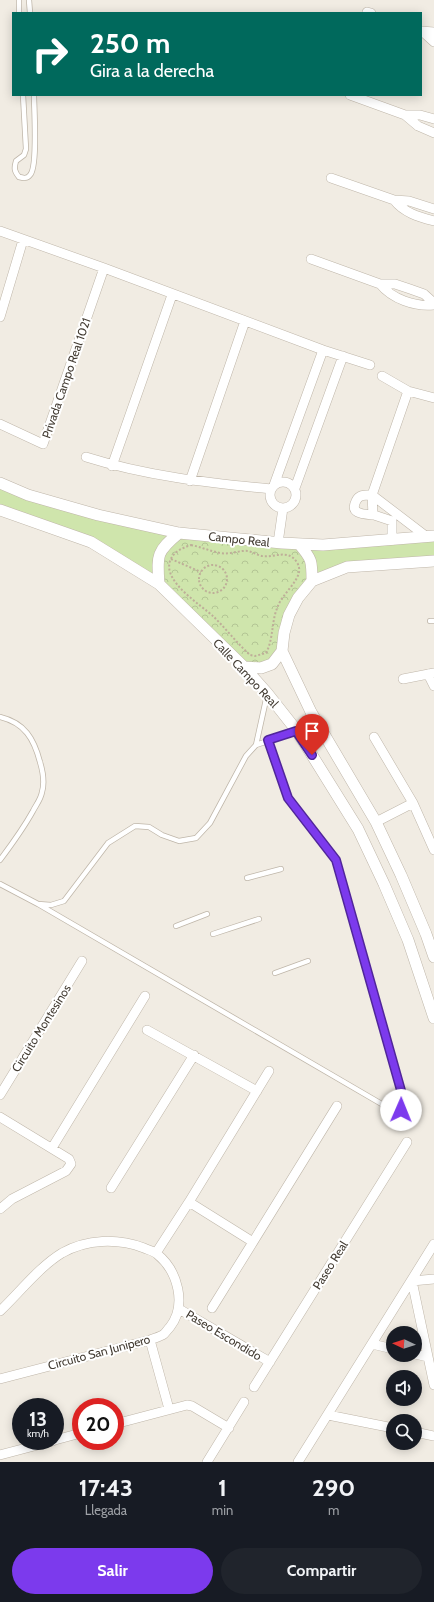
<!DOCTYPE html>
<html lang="es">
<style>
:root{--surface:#171b24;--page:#20242c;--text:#f1f3f6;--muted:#9ea1a6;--accent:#7c3aed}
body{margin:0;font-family:Cabin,sans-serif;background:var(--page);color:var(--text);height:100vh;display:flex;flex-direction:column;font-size:15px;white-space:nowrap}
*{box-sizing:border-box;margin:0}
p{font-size:13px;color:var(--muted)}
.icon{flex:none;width:22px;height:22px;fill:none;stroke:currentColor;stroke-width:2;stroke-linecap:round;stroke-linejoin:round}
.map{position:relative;height:1462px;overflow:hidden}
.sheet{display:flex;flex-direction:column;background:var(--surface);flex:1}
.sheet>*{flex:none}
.top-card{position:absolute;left:12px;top:12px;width:410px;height:84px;border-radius:0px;box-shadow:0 2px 10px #0003;background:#00695c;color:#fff;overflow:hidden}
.needle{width:26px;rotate:274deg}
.fabs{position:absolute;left:386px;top:1326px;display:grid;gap:8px}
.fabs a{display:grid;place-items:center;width:36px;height:36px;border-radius:50%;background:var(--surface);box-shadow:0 2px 10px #0003;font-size:20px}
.speed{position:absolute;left:12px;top:1398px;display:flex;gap:8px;font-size:20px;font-weight:700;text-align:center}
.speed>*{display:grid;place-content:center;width:52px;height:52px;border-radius:50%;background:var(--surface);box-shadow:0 2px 10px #0003;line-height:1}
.speed small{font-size:10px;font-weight:400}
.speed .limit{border:6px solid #d22;background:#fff;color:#111}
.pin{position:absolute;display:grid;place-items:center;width:34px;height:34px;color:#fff;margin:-41px -17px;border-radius:50% 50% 50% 0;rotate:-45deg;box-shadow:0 0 4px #0007}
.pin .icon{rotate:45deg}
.me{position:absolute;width:44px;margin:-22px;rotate:1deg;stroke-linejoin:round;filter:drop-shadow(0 0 3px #0008)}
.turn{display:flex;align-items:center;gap:14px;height:84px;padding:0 12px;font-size:18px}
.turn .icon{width:52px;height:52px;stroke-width:2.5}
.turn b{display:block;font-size:28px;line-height:34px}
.eta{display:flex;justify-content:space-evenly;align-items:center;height:68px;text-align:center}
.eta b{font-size:24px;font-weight:700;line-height:28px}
.primary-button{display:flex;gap:8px;margin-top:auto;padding:8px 12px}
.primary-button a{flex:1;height:46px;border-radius:24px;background:var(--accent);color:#fff;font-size:16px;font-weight:700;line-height:46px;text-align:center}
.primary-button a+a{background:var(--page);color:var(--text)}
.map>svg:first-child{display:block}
.green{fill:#cfe5ac}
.park{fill:url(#park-crowns)}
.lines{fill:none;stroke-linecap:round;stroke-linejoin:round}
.service-casing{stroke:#bfb6a9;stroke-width:6}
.minor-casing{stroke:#bfb6a9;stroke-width:10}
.tertiary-casing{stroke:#bfb6a9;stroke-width:12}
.path{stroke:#beae98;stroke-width:2;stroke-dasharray:2 2;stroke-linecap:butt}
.service{stroke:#fff;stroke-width:4.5}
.minor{stroke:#fff;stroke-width:9}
.tertiary{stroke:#fff;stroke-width:11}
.route-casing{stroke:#51269a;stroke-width:10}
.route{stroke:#7c3aed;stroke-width:7}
.labels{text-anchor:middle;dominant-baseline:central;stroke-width:4;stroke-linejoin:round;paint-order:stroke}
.street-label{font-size:12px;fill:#433c33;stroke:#fff}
</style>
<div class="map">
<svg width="434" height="1462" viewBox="0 0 434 1462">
<defs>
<pattern id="park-crowns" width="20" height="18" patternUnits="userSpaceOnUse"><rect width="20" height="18" fill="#cfe5ac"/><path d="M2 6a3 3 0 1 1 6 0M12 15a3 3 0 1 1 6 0" fill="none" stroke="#b3c594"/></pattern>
</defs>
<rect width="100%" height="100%" fill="#f1ece3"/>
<path class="green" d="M0 483 179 533 159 584 91 542 0 510Z
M434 536V561L347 567 312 581 299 544Z"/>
<path class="park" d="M179 533 299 544 312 581 298 598 272 664 244 667 159 584 157 563Z"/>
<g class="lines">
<defs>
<path id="service" d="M19 0V13
M29 0 30 13
M23 95 26 149 24 155 16 161C14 168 14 171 19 177 23 178 27 179 30 175 38 167 34 108 34 95
M430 621H434
M0 717C25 723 34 739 40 762 43 772 45 782 42 792 41 799 36 805 33 811 23 829 12 844 0 860
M256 745 297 731
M247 878 281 869
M0 884 38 904 51 905 64 901 108 843 135 826 149 827 162 835 179 841 196 838 210 823 246 756 256 745 267 695
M38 904 392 1110H401L402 1094 336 860 287 798 268 741
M176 926 207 914
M213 934 259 919
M275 973 308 961"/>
<path id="minor" d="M367 12 371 13
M421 31 434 32
M423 32 434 42
M350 95 405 115H420L434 119
M405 115 418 126 434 133
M331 178 394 200 409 201 434 209
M394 200C404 213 419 217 434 221
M0 231 104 268 323 350 370 365
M311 259 380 284H395L410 289 424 294 434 303
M380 284C392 299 415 307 434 305
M0 317 23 240
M382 376 408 391
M0 424 43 444 104 268
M86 457C146 476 209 483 271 489
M112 466 172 295
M190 481 245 321
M270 495a13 13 0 1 1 26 0a13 13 0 1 1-26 0Z
M274 485 323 350
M295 488 343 356
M373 515 372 495 408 391 434 398
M392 540V521C386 519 380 517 374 515 366 514 349 515 356 501 359 494 366 495 372 495L427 537
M278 543 283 508
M428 674 434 686
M403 679 434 673
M374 737 413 803 434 850
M376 822 413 803
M147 1030 257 1091
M269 1071 189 1202 253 1242 337 1106
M0 1095 82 961
M0 1117 69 1159 71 1164 66 1171 12 1199 0 1209
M52 1148 145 996
M111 1188 194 1055
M156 1253 189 1202
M412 1281 434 1385
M412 1281 434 1279
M212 1308 253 1242
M179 1309 270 1362
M0 1311C19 1293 39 1267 62 1253 87 1239 117 1238 144 1248 148 1250 154 1251 157 1254 178 1271 187 1305 170 1327 168 1329 166 1332 164 1334 160 1337 154 1338 150 1340L0 1379
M150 1340 169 1409
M372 1344 393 1349
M415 1354 428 1357
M254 1387 407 1142
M328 1415 393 1428
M115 1424 187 1405 192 1406 229 1428
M415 1432 434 1436
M55 1440 81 1433
M0 1455 53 1441
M207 1462 244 1402
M298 1462 434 1244"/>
<path id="tertiary" d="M0 483 28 495 98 515 179 533 282 543 323 545 434 536
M0 510 91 542 159 584 244 667 267 693 297 731 358 829 384 884 408 940 434 1018
M312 581 347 567 434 561
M159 584C157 555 156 552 179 533
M282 651 311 712 376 822 401 875 426 934 434 957
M244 667 261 668 272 664 282 651 284 633 289 615 298 598 312 581C312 561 312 559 299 544"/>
</defs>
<use href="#service" class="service-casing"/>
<use href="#minor" class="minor-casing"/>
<use href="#tertiary" class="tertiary-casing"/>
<path class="path" d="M191 545C201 547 210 551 220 553 230 555 239 550 248 551 253 552 257 555 262 556 274 558 287 549 296 561 298 563 300 569 299 572 297 583 282 595 278 606 271 621 274 638 266 653L255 656 250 655C237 643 226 629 214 617 200 604 163 582 170 561 173 552 182 548 191 545Z
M171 559 201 572
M199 579a14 14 0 1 1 28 0a14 14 0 1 1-28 0Z"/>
<use href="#service" class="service"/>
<use href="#minor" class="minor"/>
<use href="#tertiary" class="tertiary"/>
</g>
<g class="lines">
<defs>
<path id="route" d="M312 755 296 731 268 740 288 798 336 860 402 1094 401 1110"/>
</defs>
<use href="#route" class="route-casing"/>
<use href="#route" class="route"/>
</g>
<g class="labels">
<g class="street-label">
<text transform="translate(66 378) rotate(-71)">Privada Campo Real 1021</text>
<text transform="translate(239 539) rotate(6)">Campo Real</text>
<text transform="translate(246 673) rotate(47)">Calle Campo Real</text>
<text transform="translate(41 1028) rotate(-58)">Circuito Montesinos</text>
<text transform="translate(330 1265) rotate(-58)">Paseo Real</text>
<text transform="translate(224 1335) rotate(31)">Paseo Escondido</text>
<text transform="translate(99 1352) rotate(-15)">Circuito San Junipero</text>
</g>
</g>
</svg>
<div class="fabs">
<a><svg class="needle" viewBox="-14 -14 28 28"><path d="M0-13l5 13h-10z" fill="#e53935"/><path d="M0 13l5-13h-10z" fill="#9ea1a6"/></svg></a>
<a><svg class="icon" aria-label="sound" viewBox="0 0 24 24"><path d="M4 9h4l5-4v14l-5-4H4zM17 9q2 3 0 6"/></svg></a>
<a><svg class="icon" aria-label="search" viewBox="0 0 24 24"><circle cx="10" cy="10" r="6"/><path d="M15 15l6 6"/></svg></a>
</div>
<div class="speed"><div>13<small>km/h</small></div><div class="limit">20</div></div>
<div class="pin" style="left:312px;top:755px;background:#d93025"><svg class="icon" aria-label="arrive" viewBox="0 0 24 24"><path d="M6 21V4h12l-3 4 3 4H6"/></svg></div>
<svg class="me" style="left:401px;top:1110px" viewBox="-20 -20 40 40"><circle r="19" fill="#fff"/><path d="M0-13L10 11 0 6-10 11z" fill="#7c3aed"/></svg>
<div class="top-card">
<div class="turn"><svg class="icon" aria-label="right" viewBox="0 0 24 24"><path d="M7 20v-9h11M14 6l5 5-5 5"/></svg><div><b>250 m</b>Gira a la derecha</div></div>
</div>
</div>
<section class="sheet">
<div class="eta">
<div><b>17:43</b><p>Llegada</p></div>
<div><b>1</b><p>min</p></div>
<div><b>290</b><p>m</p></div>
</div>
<div class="primary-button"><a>Salir</a><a>Compartir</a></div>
</section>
